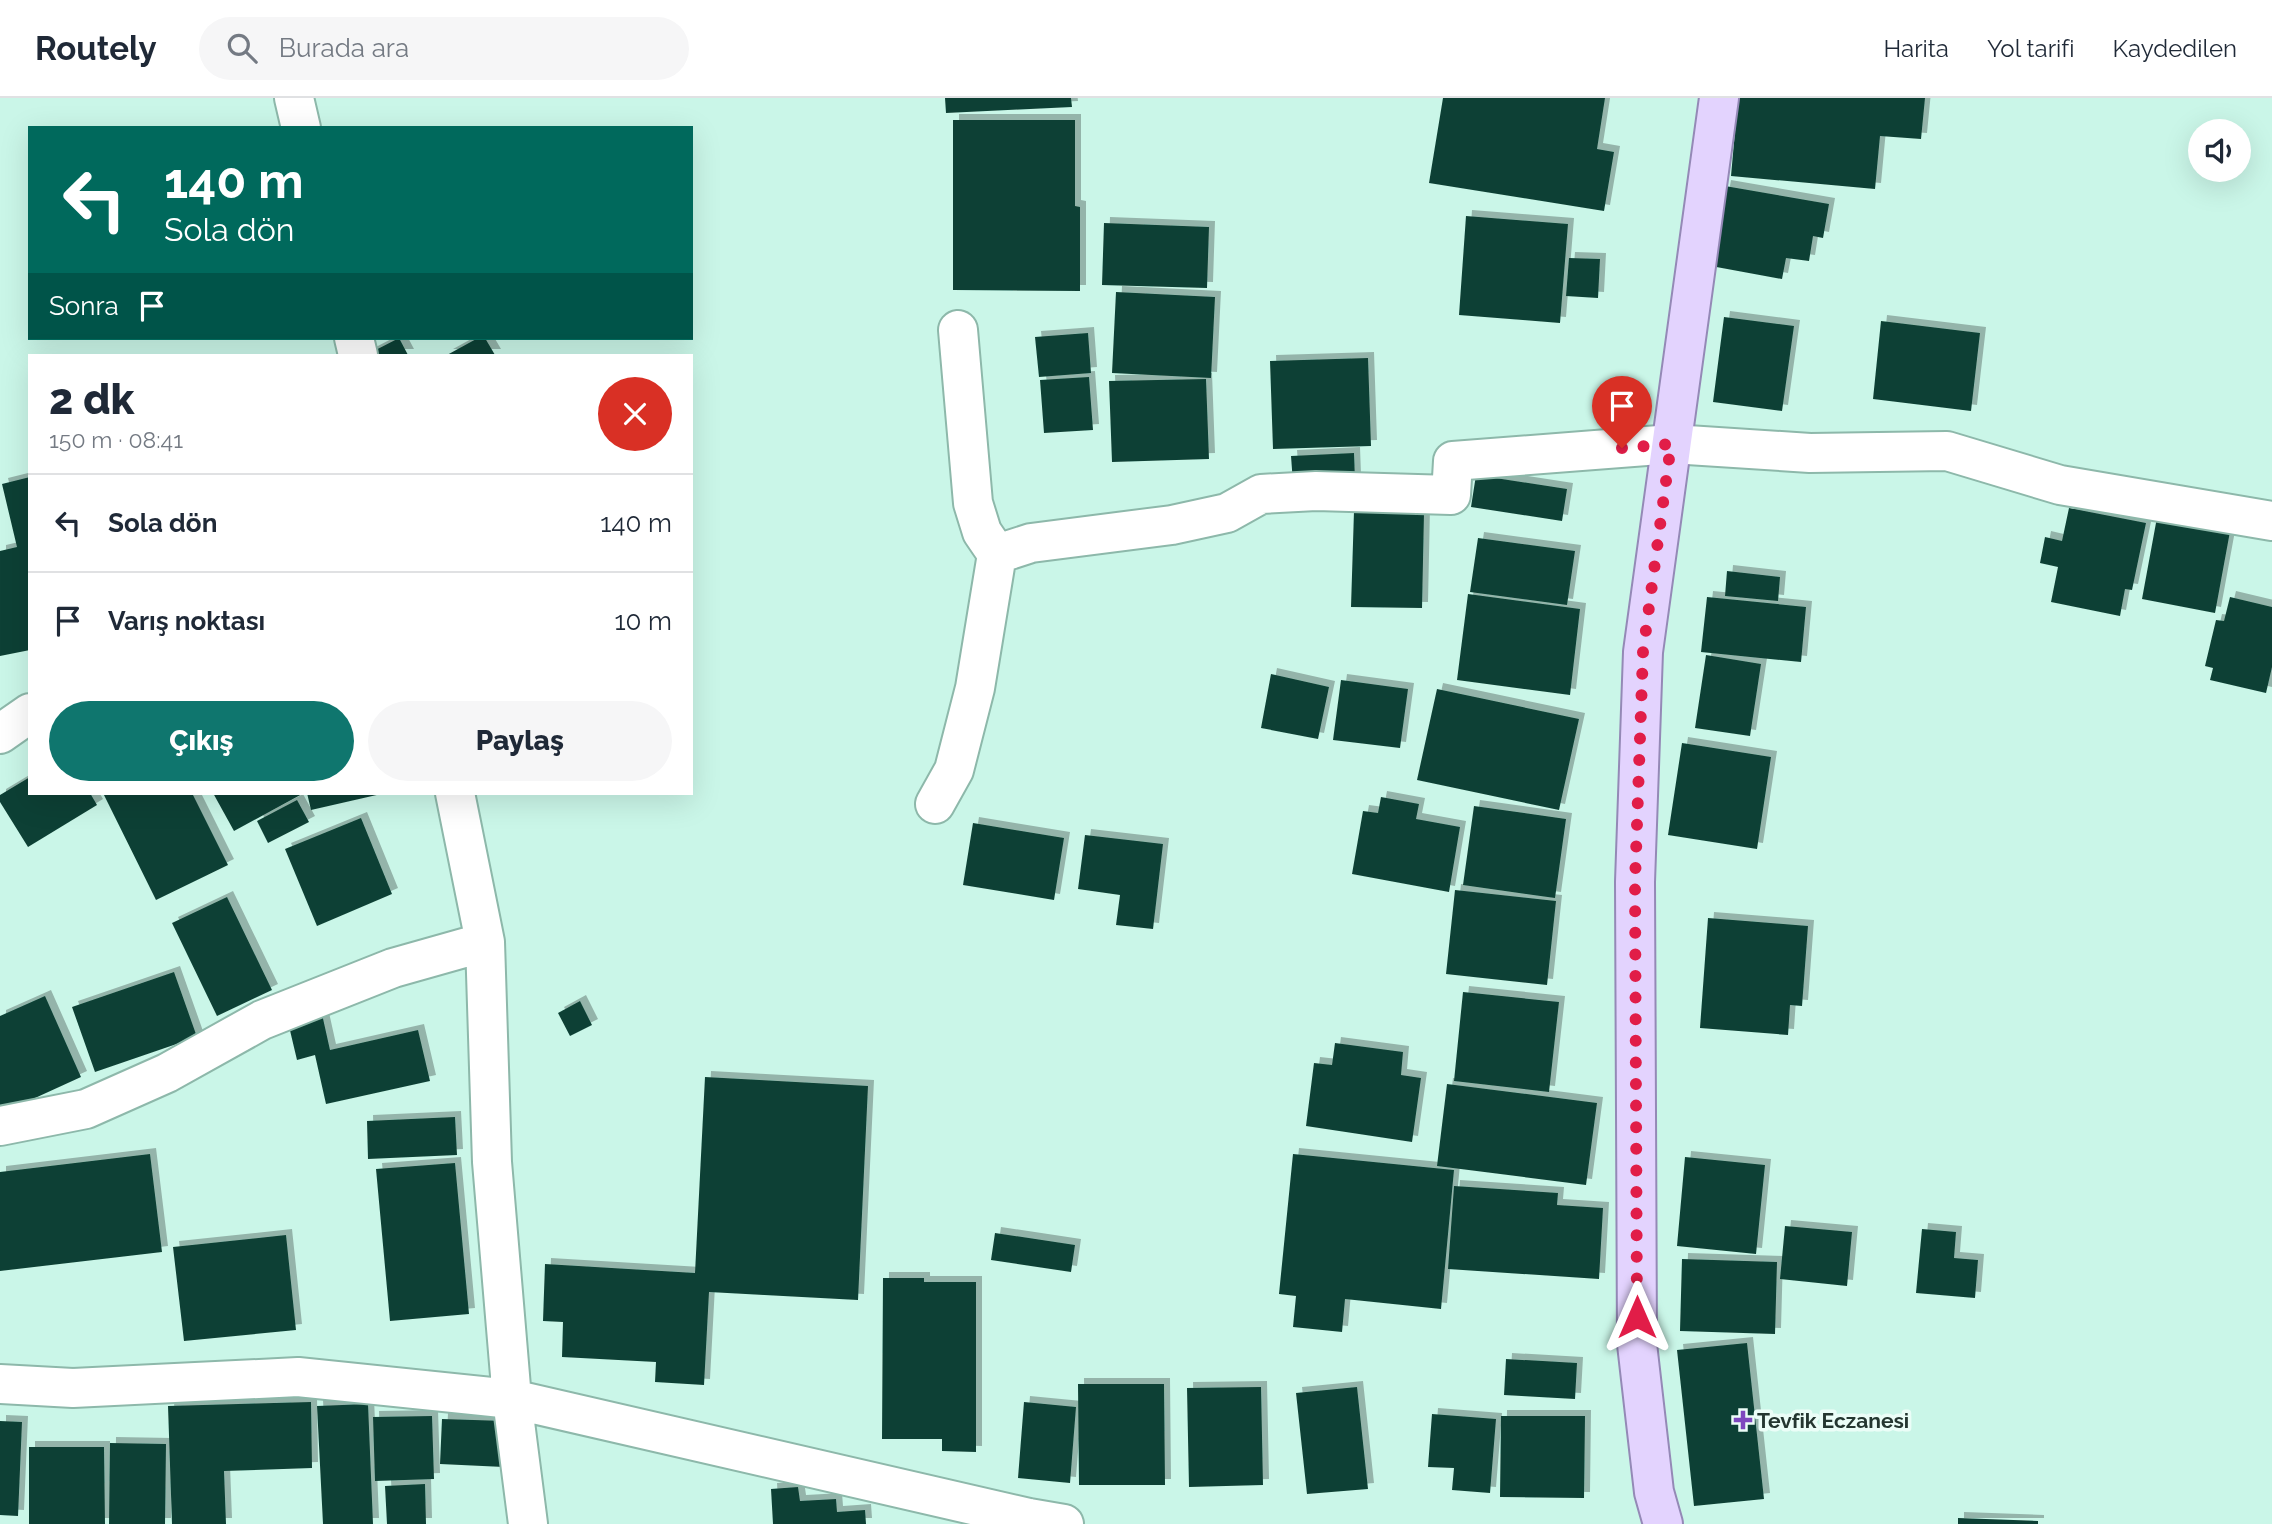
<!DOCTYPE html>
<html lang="tr">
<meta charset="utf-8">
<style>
:root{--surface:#fff;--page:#f6f6f7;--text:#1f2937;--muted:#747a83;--line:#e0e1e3;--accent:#0f766e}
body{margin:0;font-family:Raleway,sans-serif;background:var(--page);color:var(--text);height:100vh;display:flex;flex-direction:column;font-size:26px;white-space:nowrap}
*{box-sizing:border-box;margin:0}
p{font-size:23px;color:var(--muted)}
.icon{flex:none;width:38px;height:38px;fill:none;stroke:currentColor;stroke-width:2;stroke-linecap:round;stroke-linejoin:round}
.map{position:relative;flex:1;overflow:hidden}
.panel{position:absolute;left:28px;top:256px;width:665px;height:441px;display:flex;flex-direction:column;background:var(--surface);border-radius:0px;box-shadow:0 7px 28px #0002}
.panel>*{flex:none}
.top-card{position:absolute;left:28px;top:28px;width:665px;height:214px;border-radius:0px;box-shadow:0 7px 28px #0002;background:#00695c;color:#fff;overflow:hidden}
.controls{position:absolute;left:2188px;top:21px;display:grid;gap:14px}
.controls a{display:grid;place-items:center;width:63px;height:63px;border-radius:50%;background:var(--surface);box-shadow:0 7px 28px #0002;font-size:35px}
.pin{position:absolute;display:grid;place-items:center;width:60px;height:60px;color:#fff;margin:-72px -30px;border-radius:50% 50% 50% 0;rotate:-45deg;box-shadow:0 0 7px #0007}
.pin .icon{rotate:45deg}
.me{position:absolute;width:77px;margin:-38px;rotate:0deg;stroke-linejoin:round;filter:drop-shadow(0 0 5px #0008)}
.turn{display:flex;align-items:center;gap:24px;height:147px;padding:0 21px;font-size:32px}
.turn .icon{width:91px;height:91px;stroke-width:2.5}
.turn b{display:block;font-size:49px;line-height:60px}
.then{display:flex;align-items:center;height:66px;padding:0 21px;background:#0003;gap:14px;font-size:26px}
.round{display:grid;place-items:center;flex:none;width:74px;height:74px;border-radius:37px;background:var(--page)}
.headline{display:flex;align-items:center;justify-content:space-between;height:119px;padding:0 21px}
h1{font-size:42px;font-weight:800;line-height:52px}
.action{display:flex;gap:14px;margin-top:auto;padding:14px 21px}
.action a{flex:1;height:80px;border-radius:42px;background:var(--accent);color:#fff;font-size:28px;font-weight:800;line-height:80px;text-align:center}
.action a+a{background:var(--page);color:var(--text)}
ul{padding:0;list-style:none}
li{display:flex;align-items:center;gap:21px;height:98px;padding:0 21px;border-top:2px solid var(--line)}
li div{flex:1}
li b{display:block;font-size:26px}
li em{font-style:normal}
header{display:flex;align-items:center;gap:42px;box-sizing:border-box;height:98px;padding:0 35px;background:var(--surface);border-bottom:2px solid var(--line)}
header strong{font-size:33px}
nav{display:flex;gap:38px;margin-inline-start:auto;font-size:24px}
.search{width:490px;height:63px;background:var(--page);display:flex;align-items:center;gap:18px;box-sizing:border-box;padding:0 24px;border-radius:38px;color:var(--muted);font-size:26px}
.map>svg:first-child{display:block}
.building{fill:#0f4135;filter:url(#shadow)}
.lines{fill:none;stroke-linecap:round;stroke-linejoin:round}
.minor-casing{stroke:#8db8aa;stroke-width:42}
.major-casing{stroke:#9489b6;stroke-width:42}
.minor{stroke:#fff;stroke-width:38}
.major{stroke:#e3d3fe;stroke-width:38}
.route{stroke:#e11d48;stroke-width:12;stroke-dasharray:0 21.6}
.poi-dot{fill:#7d47be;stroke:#ebfdf7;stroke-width:2.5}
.labels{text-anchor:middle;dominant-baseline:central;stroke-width:7;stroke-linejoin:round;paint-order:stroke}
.poi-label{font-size:21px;font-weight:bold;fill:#243630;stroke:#ebfdf7;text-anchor:start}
</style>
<header>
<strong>Routely</strong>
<div class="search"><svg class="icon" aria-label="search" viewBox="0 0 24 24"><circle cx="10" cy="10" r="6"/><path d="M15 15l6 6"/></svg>Burada ara</div>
<nav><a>Harita</a><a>Yol tarifi</a><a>Kaydedilen</a></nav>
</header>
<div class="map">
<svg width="2272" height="1426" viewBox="0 0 2272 1426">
<defs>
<filter id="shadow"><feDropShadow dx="6" dy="-6" stdDeviation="0" flood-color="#0004"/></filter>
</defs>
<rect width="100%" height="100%" fill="#caf6e8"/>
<path class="building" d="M945 0H1071L1072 9 946 15Z
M1443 0H1605L1597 51 1614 54 1604 113 1429 85Z
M1738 0H1925L1921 41 1880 38 1875 91 1731 78Z
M953 22H1075V108L1080 109V193L953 192Z
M1725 88 1829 106 1823 140 1813 138 1809 163 1786 160 1782 181 1711 168Z
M1466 118 1568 126 1560 225 1459 217Z
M1104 125 1209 129 1207 190 1102 187Z
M1569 160 1600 161 1598 200 1566 198Z
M1116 194 1215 199 1211 280 1112 275Z
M1724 219 1794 228 1782 313 1713 304Z
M1881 223 1980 235 1971 313 1873 301Z
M1088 235 1091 275 1039 279 1035 239Z
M399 240 408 257H366Z
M478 240H485L495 257H447Z
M1368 260 1371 348 1273 351 1270 263Z
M1089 279 1093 332 1044 335 1040 282Z
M1206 281 1209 361 1112 364 1109 283Z
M1354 355 1355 382 1293 385 1291 358Z
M1476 377 1567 391 1562 423 1471 409Z
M30 379V552L0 558V453L17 449 2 386Z
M2069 410 2146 425 2132 492 2125 491 2120 518 2051 504 2058 469 2040 465 2045 439 2062 443Z
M1354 413 1424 415 1422 510 1351 509Z
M2158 414 2231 428 2215 515 2142 501Z
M1478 440 1575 453 1567 507 1470 494Z
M1727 473 1780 479 1778 503 1725 498Z
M1468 496 1580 511 1570 597 1457 582Z
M1707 499 1806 509 1801 564 1701 554Z
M2230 499 2272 509V569L2266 595 2210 582 2213 570 2205 568 2216 522 2224 523Z
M1706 557 1761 566 1750 638 1695 630Z
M1271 576 1329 589 1318 641 1261 630Z
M1341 582 1408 591 1400 650 1333 642Z
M1437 591 1579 621 1559 712 1417 682Z
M1682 645 1771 659 1757 751 1668 737Z
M30 679V695H90L97 707 28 749 0 704V697Z
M103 695H192L228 767 156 802Z
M213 695H304L234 733Z
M307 695H381V696L311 712Z
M1381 699 1419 706 1416 721 1460 729 1449 794 1352 776 1363 713 1378 715Z
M297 702 309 724 268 745 257 723Z
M1474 708 1566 721 1555 800 1463 787Z
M361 720 392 796 317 828 285 751Z
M973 725 1064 740 1054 802 963 787Z
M1085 737 1163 746 1153 831 1116 827 1120 797 1078 791Z
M1455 792 1556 803 1547 887 1446 876Z
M227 799 272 892 217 918 172 825Z
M1708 820 1808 828 1802 908 1790 907 1788 937 1700 930Z
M174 874 197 939 95 974 72 909Z
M1463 894 1559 904 1549 994 1454 983Z
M45 898 81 979 0 1016V918Z
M580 903 592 927 570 938 558 915Z
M322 916 330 952 418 932 430 983 326 1006 315 957 297 962 288 924Z
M1335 945 1403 954 1401 977 1421 980 1412 1044 1306 1028 1314 965 1332 967Z
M705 979 868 988 858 1202 709 1194 704 1287 655 1284 656 1264 562 1259 563 1224 543 1223 545 1166 695 1175Z
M1447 986 1597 1005 1586 1087 1437 1068Z
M455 1019 457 1057 368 1061 367 1023Z
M150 1056 162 1154 0 1173V1074Z
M1293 1056 1454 1072 1441 1211 1345 1201 1342 1234 1293 1229 1296 1198 1279 1196Z
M1685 1059 1765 1067 1756 1156 1677 1148Z
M455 1065 469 1216 390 1223 376 1071Z
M1454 1088 1558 1095 1557 1107 1603 1110 1599 1181 1448 1171Z
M1785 1128 1852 1134 1847 1188 1780 1181Z
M1922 1131 1956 1134 1954 1160 1978 1162 1975 1200 1916 1195Z
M995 1135 1075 1147 1071 1174 991 1162Z
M286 1137 296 1232 184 1243 173 1149Z
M1682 1161 1777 1164 1775 1236 1680 1233Z
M883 1180H924V1184H976V1354L942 1353V1341H882Z
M1747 1245 1764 1401 1694 1408 1677 1252Z
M1506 1261 1577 1265 1575 1301 1504 1297Z
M1078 1286H1164L1165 1387H1079Z
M1261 1289 1263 1387 1189 1389 1187 1290Z
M1357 1289 1368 1391 1307 1396 1296 1295Z
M311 1304 312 1370 224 1373 226 1426H172L168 1308Z
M1024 1304 1076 1309 1070 1385 1018 1380Z
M368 1306 373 1426H323L317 1308Z
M1432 1316 1496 1321 1490 1395 1452 1392 1454 1370 1428 1369Z
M432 1318 434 1381 375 1383 373 1319Z
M1501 1318H1585L1584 1400 1500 1399Z
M442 1321 505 1323 504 1369 440 1366Z
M0 1323 22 1324 18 1418 0 1417Z
M110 1345 166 1346 165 1426H109Z
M29 1349H104L105 1426H29Z
M425 1386 426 1426H387L385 1388Z
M798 1389 800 1403 836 1401 837 1414 865 1412 866 1426H773L771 1391Z
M1958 1420 2038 1423V1426H1958Z"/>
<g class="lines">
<defs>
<path id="minor" d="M294 0 301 30
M958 232 973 405 982 434 997 456
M354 240 358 257
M0 636 30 615
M455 695 485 844 492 1064 512 1301 528 1426
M935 706 954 672 975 590 997 456 1031 445 1172 427 1227 415 1261 396 1316 393 1451 397 1453 363 1672 346 1810 355 1947 353 2060 387 2272 423
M0 1028 86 1011 167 975 262 922 393 870 485 844
M0 1286 73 1290 298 1279 512 1301 1029 1420 1064 1426"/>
<path id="major" d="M1663 1426 1654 1394 1637 1246 1635 784 1643 554 1719 0"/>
</defs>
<use href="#minor" class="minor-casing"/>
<use href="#major" class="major-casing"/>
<use href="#minor" class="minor"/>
<use href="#major" class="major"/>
</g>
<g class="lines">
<path class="route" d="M1622 350 1671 346 1643 554 1635 784 1637 1219"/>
</g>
<path class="poi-dot" d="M1739.5 1311.5h7v7h7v7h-7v7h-7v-7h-7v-7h7z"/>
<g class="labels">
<g class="poi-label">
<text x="1757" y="1322">Tevfik Eczanesi</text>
</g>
</g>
</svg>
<div class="controls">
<a><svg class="icon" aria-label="sound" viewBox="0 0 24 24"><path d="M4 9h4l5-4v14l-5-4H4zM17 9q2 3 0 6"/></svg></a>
</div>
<div class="pin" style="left:1622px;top:350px;background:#d93025"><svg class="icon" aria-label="arrive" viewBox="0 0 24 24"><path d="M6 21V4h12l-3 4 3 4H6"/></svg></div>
<svg class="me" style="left:1637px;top:1219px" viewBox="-20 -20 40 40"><path d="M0-17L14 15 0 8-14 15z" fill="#e11d48" stroke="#fff" stroke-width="4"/></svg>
<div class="top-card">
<div class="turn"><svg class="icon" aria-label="left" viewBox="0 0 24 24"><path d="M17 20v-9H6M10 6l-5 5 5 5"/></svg><div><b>140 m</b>Sola dön</div></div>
<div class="then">Sonra<svg class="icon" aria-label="arrive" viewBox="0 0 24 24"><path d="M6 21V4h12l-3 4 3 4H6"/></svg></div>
</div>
<section class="panel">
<div class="headline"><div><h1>2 dk</h1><p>150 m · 08:41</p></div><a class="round" style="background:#d93025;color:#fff"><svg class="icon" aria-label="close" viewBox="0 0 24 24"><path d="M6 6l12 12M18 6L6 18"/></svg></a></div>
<ul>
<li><svg class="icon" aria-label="left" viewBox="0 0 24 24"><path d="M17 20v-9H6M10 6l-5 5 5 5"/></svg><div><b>Sola dön</b></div><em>140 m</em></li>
<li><svg class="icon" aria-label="arrive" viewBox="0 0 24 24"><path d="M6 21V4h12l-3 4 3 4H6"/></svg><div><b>Varış noktası</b></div><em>10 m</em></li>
</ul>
<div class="action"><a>Çıkış</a><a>Paylaş</a></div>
</section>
</div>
